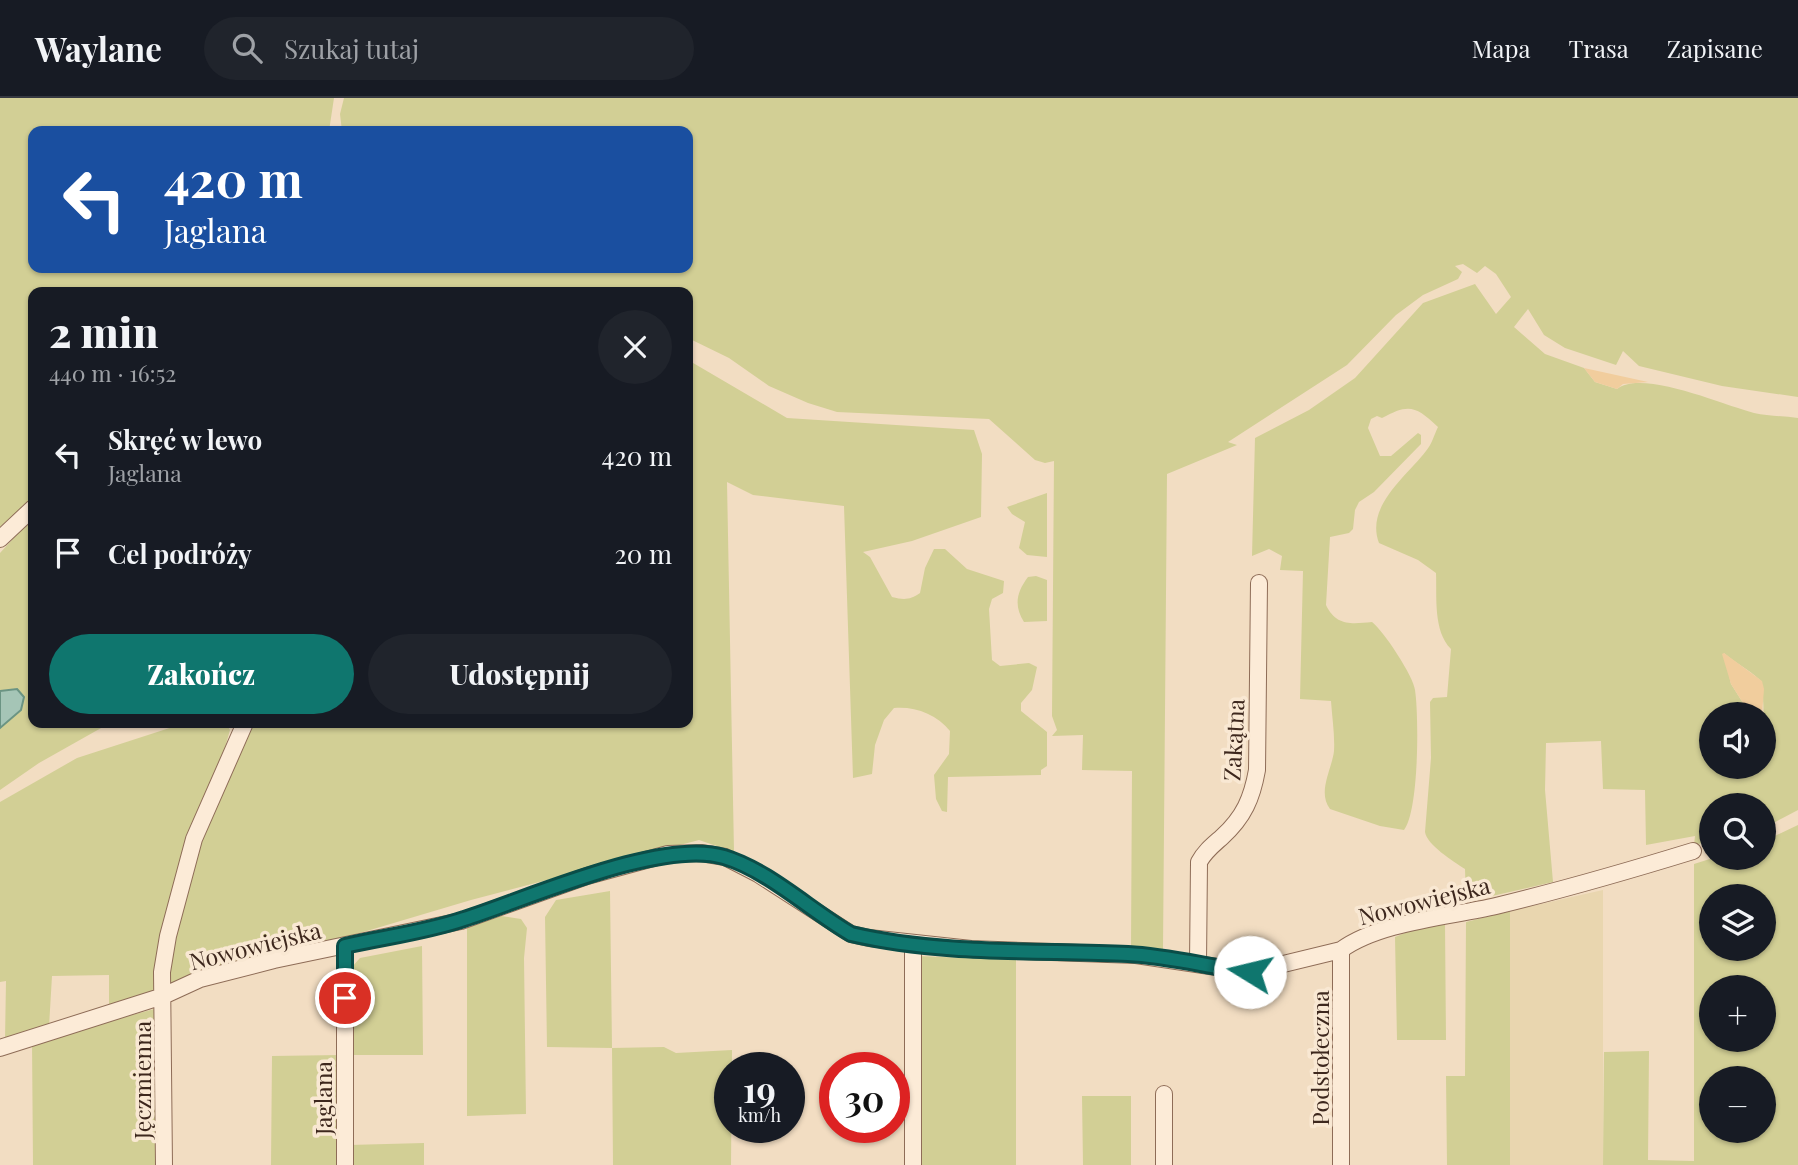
<!DOCTYPE html>
<html lang="pl">
<meta charset="utf-8">
<style>
:root{--surface:#171b24;--page:#20242c;--text:#f1f3f6;--muted:#9ea1a6;--line:#363941;--accent:#0f766e}
body{margin:0;font-family:"Playfair Display",serif;background:var(--page);color:var(--text);height:100vh;display:flex;flex-direction:column;font-size:26px;white-space:nowrap}
*{box-sizing:border-box;margin:0}
p{font-size:23px;color:var(--muted)}
.icon{flex:none;width:38px;height:38px;fill:none;stroke:currentColor;stroke-width:2;stroke-linecap:round;stroke-linejoin:round}
.map{position:relative;flex:1;overflow:hidden}
.panel{position:absolute;left:28px;top:189px;width:665px;height:441px;display:flex;flex-direction:column;background:var(--surface);border-radius:14px;box-shadow:0 2px 5px #0004}
.panel>*{flex:none}
.banner{position:absolute;left:28px;top:28px;width:665px;height:147px;border-radius:14px;box-shadow:0 2px 5px #0004;background:#1a4fa0;color:#fff;overflow:hidden}
.tools{position:absolute;left:1699px;top:604px;display:grid;gap:14px}
.tools a{display:grid;place-items:center;width:77px;height:77px;border-radius:50%;background:var(--surface);box-shadow:0 2px 5px #0004;font-size:35px}
.speed{position:absolute;left:714px;top:954px;display:flex;gap:14px;font-size:35px;font-weight:700;text-align:center}
.speed>*{display:grid;place-content:center;width:91px;height:91px;border-radius:50%;background:var(--surface);box-shadow:0 2px 5px #0004;line-height:1}
.speed small{font-size:18px;font-weight:400}
.speed .limit{border:10px solid #d22;background:#fff;color:#111}
.pin{position:absolute;display:grid;place-items:center;width:60px;height:60px;color:#fff;margin:-30px;border:4px solid #fff;border-radius:50%;box-shadow:0 2px 7px #0007}
.me{position:absolute;width:77px;margin:-38px;rotate:279deg;stroke-linejoin:round;filter:drop-shadow(0 0 5px #0008)}
.turn{display:flex;align-items:center;gap:24px;height:147px;padding:0 21px;font-size:32px}
.turn .icon{width:91px;height:91px;stroke-width:2.5}
.turn b{display:block;font-size:49px;line-height:60px}
.round{display:grid;place-items:center;flex:none;width:74px;height:74px;border-radius:37px;background:var(--page)}
.head{display:flex;align-items:center;justify-content:space-between;height:119px;padding:0 21px}
h1{font-size:42px;font-weight:800;line-height:52px}
.button{display:flex;gap:14px;margin-top:auto;padding:14px 21px}
.button a{flex:1;height:80px;border-radius:42px;background:var(--accent);color:#fff;font-size:28px;font-weight:800;line-height:80px;text-align:center}
.button a+a{background:var(--page);color:var(--text)}
ul{padding:0;list-style:none}
li{display:flex;align-items:center;gap:21px;height:98px;padding:0 21px}
li div{flex:1}
li b{display:block;font-size:26px}
li em{font-style:normal}
header{display:flex;align-items:center;gap:42px;box-sizing:border-box;height:98px;padding:0 35px;background:var(--surface);border-bottom:2px solid var(--line)}
header strong{font-size:33px}
nav{display:flex;gap:38px;margin-inline-start:auto;font-size:24px}
.search{width:490px;height:63px;background:var(--page);display:flex;align-items:center;gap:18px;box-sizing:border-box;padding:0 24px;border-radius:38px;color:var(--muted);font-size:26px}
.map>svg:first-child{display:block}
.farmland{fill:#e9d6af}
.green{fill:#d2cf95;fill-rule:evenodd}
.sand{fill:#f1cd9d}
.water{fill:#a5c5b6;stroke:#6b9483;stroke-width:2}
.lines{fill:none;stroke-linecap:round;stroke-linejoin:round}
.street-casing{stroke:#8e6c57;stroke-width:18}
.street{stroke:#fcebd7;stroke-width:16}
.route-casing{stroke:#0a4d48;stroke-width:18}
.route{stroke:#0f766e;stroke-width:12}
.labels{text-anchor:middle;dominant-baseline:central;stroke-width:7;stroke-linejoin:round;paint-order:stroke}
.street-label{font-size:23px;fill:#3d271d;stroke:#f9e8d3}
</style>
<header>
<strong>Waylane</strong>
<div class="search"><svg class="icon" aria-label="search" viewBox="0 0 24 24"><circle cx="10" cy="10" r="6"/><path d="M15 15l6 6"/></svg>Szukaj tutaj</div>
<nav><a>Mapa</a><a>Trasa</a><a>Zapisane</a></nav>
</header>
<div class="map">
<svg width="1798" height="1067" viewBox="0 0 1798 1067">
<rect width="100%" height="100%" fill="#f2ddc2"/>
<path class="farmland" d="M1603 792V1067H1510V813Z"/>
<path class="green" d="M0 0H334L329 33H33V170H338V174L350 170H688V33H342L340 16 344 0H1798V299L1722 288 1639 268 1623 253 1616 267 1565 250 1544 237 1528 211 1514 229 1545 256 1584 270 1595 284 1617 291C1642 271 1723 307 1754 315 1768 318 1784 318 1798 320V712L1764 730V707H1712L1711 743 1694 747 1695 738 1646 747 1645 692 1603 691 1601 643 1546 645 1545 692 1553 784 1466 804 1465 771C1453 763 1427 747 1425 734L1431 660 1430 604 1433 600 1447 599 1451 551C1433 533 1437 499 1436 475L1418 462 1379 445C1365 408 1407 378 1426 353 1432 346 1434 337 1438 329 1416 308 1409 305 1382 320L1377 318 1371 321 1368 330 1380 358H1391L1418 335 1421 337V346L1374 394 1359 404 1355 412 1353 431 1349 435 1330 439 1326 507C1336 528 1351 526 1372 524 1383 532 1414 579 1415 592 1419 618 1419 713 1404 732L1380 728 1330 711C1317 694 1332 671 1334 653 1335 637 1332 619 1331 603L1300 601 1303 473 1280 472 1282 458 1269 451 1252 458 1255 340 1309 312 1355 280 1423 205 1475 186 1496 216 1511 199 1496 176 1485 168 1477 175 1463 166 1455 168 1462 174 1458 181 1423 197 1396 217 1347 267 1228 344 1237 347 1167 376 1163 851 1131 849 1132 673 1082 672 1083 637 1052 638 1057 632 1052 618 1054 363 1045 365 1035 362 989 321 837 314 808 305 769 288 729 260 688 240V194H33V402L0 429ZM1724 555C1735 565 1750 572 1760 582 1765 587 1764 655 1764 668H1712L1711 649 1705 646V619L1711 634 1712 616H1750L1731 586Z
M688 262 787 320 974 332 982 356 981 419 912 443 863 454 870 459 892 499C904 502 910 502 920 495L925 470 934 451H945L967 471 1004 483 1003 495 992 501 989 511 992 562 1000 568 1029 565 1037 569 1032 592 1021 605V613L1047 634V668L1041 672V677L948 679 947 714 942 713 936 701 934 677 949 656 950 633C937 616 914 608 894 610L884 622 875 647 872 676 853 680 844 408 753 397 727 384 734 754 699 742 471 802 350 838 280 851 169 888 167 861 202 737 252 625H688Z
M1047 395V459L1027 457 1019 450 1025 424 1012 416 1007 409Z
M33 419V625H110L39 665 0 692V630L21 612 17 591 0 593V455Z
M1036 478 1047 482V523L1024 524C1014 508 1016 495 1028 479Z
M185 625H226L230 632 155 894 109 909V877L52 878 49 929 5 942 6 883 0 884V704L77 660Z
M1798 727V1067H1603L1604 954 1649 953 1648 1062 1694 1063V766L1713 760H1764V743ZM1712 798H1764V850H1712ZM1712 889H1764V942H1712ZM1712 980H1764V1032H1712Z
M610 793 612 950 664 949 676 955 732 952 731 1067H613L612 950 547 949 545 819 556 802Z
M1510 813V1067H1447L1446 978H1465L1466 824Z
M501 818 521 821 527 830 524 860 526 1016 467 1018V829Z
M1445 826 1446 942H1397L1395 839 1425 827Z
M422 848 423 957H350L351 870 360 860Z
M918 858 1016 862V1067H918Z
M158 910V1067H33L32 944Z
M341 957V1067H271L272 958Z
M1082 998H1131V1067H1083Z
M424 1045V1067H349V1047Z"/>
<path class="sand" d="M1584 270 1648 284 1623 286 1617 291 1595 284Z
M1724 555 1762 583 1764 591 1762 616H1750L1731 586 1722 556Z"/>
<path class="water" d="M17 591 24 599 21 612 0 630V593Z"/>
<g class="lines">
<defs>
<path id="street" d="M0 441 33 410
M913 845V1067
M345 848V1067
M1341 852V1067
M1198 865 1199 764C1205 753 1213 747 1222 739 1244 719 1252 700 1257 672L1259 485
M0 950 163 898 200 881 274 862 461 823 587 778 668 756 701 755 725 759 758 776 851 836 869 840 971 851 1136 857 1250 874 1341 852C1379 824 1449 819 1496 808 1562 792 1628 773 1693 753
M1164 996V1067
M164 1067 162 874 168 838 194 741 245 625"/>
</defs>
<use href="#street" class="street-casing"/>
<use href="#street" class="street"/>
</g>
<g class="lines">
<defs>
<path id="route" d="M345 900V848C384 839 426 834 464 821 527 801 662 740 724 759 768 772 811 813 851 836 941 857 1036 852 1128 856 1169 858 1209 869 1250 874"/>
</defs>
<use href="#route" class="route-casing"/>
<use href="#route" class="route"/>
</g>
<g class="labels">
<g class="street-label">
<text transform="translate(1233 642) rotate(-87)">Zakątna</text>
<text transform="translate(1424 802) rotate(-14)">Nowowiejska</text>
<text transform="translate(255 847) rotate(-14)">Nowowiejska</text>
<text transform="translate(1319 960) rotate(-90)">Podstołeczna</text>
<text transform="translate(141 982) rotate(-90)">Jęczmienna</text>
<text transform="translate(322 1000) rotate(-90)">Jaglana</text>
</g>
</g>
</svg>
<div class="tools">
<a><svg class="icon" aria-label="sound" viewBox="0 0 24 24"><path d="M4 9h4l5-4v14l-5-4H4zM17 9q2 3 0 6"/></svg></a>
<a><svg class="icon" aria-label="search" viewBox="0 0 24 24"><circle cx="10" cy="10" r="6"/><path d="M15 15l6 6"/></svg></a>
<a><svg class="icon" aria-label="layers" viewBox="0 0 24 24"><path d="M12 4l9 5-9 5-9-5zM3 14l9 5 9-5"/></svg></a>
<a>+</a>
<a>−</a>
</div>
<div class="speed"><div>19<small>km/h</small></div><div class="limit">30</div></div>
<div class="pin" style="left:345px;top:900px;background:#d93025"><svg class="icon" aria-label="arrive" viewBox="0 0 24 24"><path d="M6 21V4h12l-3 4 3 4H6"/></svg></div>
<svg class="me" style="left:1250px;top:874px" viewBox="-20 -20 40 40"><circle r="19" fill="#fff"/><path d="M0-13L10 11 0 6-10 11z" fill="#0f766e"/></svg>
<div class="banner">
<div class="turn"><svg class="icon" aria-label="left" viewBox="0 0 24 24"><path d="M17 20v-9H6M10 6l-5 5 5 5"/></svg><div><b>420 m</b>Jaglana</div></div>
</div>
<section class="panel">
<div class="head"><div><h1>2 min</h1><p>440 m · 16:52</p></div><a class="round"><svg class="icon" aria-label="close" viewBox="0 0 24 24"><path d="M6 6l12 12M18 6L6 18"/></svg></a></div>
<ul>
<li><svg class="icon" aria-label="left" viewBox="0 0 24 24"><path d="M17 20v-9H6M10 6l-5 5 5 5"/></svg><div><b>Skręć w lewo</b><p>Jaglana</p></div><em>420 m</em></li>
<li><svg class="icon" aria-label="arrive" viewBox="0 0 24 24"><path d="M6 21V4h12l-3 4 3 4H6"/></svg><div><b>Cel podróży</b></div><em>20 m</em></li>
</ul>
<div class="button"><a>Zakończ</a><a>Udostępnij</a></div>
</section>
</div>
